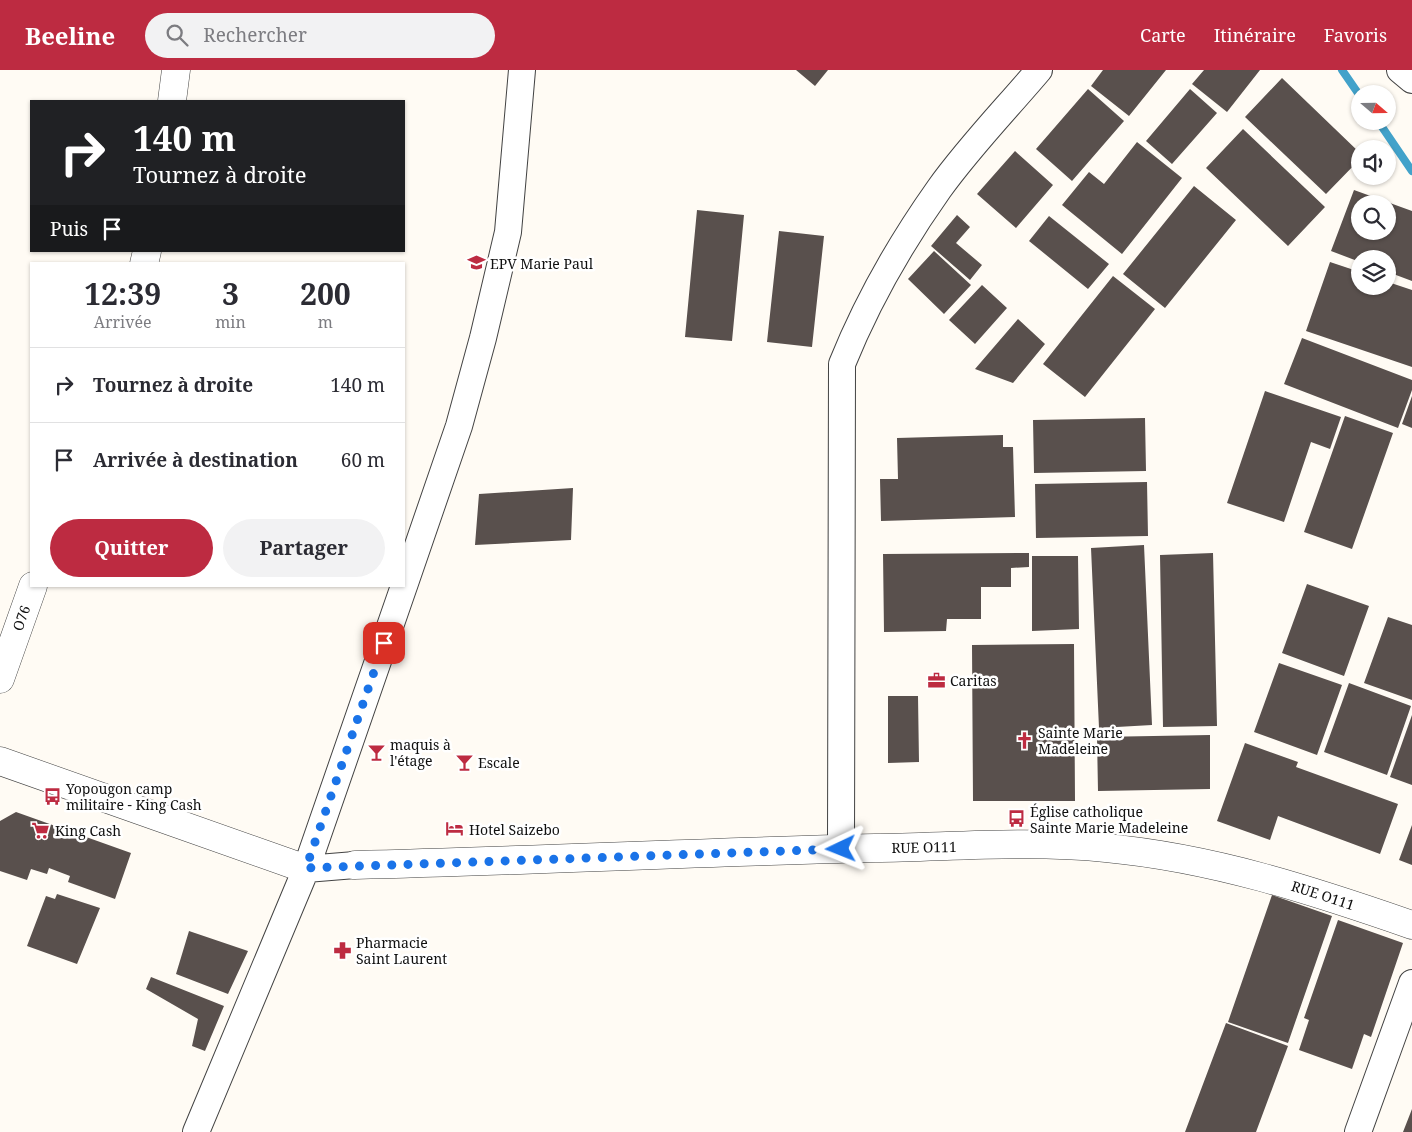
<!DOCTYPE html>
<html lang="fr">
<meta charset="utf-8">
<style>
:root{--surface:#fff;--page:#f2f2f3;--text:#2b2b33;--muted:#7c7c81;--line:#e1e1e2;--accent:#bd2b41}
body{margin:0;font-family:"Noto Serif",serif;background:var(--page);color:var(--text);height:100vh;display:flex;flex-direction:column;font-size:19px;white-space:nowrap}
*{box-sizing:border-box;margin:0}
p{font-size:16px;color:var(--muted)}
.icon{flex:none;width:28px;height:28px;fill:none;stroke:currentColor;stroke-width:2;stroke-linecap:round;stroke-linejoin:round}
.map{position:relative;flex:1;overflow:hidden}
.details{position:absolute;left:30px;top:192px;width:375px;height:325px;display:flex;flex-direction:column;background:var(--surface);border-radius:0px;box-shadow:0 1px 4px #0004}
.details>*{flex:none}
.top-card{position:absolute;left:30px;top:30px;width:375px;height:152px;border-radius:0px;box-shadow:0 1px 4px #0004;background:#202124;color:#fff;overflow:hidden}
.needle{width:32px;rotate:110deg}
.fabs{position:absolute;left:1351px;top:15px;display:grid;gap:10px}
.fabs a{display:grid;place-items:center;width:45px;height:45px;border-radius:50%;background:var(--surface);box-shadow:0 1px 4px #0004;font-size:25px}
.pin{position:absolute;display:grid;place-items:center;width:42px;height:42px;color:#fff;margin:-21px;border-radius:10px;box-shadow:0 2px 8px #0006}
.me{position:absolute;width:55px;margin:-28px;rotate:268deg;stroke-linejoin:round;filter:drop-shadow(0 0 4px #0008)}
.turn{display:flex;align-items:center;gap:18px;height:105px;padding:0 20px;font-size:22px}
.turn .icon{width:65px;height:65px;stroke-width:2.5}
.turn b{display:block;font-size:35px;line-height:42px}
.then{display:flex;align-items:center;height:48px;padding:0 20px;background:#0003;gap:10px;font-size:19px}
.eta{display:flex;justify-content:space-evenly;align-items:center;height:85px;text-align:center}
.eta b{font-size:30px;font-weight:700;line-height:35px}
.button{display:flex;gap:10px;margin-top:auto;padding:10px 20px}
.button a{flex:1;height:58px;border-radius:30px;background:var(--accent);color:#fff;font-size:20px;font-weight:700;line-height:58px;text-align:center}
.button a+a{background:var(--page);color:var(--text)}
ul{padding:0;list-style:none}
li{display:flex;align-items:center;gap:15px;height:75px;padding:0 20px;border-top:1px solid var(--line)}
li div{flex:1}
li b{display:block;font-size:19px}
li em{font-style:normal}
header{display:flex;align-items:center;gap:30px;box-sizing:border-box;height:70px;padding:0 25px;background:var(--accent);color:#fff}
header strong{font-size:24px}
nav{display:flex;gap:28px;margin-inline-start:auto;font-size:18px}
.search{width:350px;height:45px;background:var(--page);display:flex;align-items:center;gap:12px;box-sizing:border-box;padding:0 18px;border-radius:28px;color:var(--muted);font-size:19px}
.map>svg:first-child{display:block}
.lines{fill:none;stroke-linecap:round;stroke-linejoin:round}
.stream{stroke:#42a2ca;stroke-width:8}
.building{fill:#59504d;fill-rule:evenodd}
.minor-casing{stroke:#434343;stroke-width:28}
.tertiary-casing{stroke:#434343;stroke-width:29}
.minor{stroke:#fff;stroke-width:26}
.tertiary{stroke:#fff;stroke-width:28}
.route{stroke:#1a73e8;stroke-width:9;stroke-dasharray:0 16.2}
.labels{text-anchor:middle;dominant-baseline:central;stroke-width:5;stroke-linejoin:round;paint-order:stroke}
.poi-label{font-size:14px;fill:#101010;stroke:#fff;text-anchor:start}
.street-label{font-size:14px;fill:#101010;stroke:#fff}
</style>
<header>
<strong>Beeline</strong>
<div class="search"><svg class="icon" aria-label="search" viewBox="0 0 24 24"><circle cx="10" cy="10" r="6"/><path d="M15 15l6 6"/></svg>Rechercher</div>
<nav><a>Carte</a><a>Itinéraire</a><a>Favoris</a></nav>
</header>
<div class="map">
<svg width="1412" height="1062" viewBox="0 0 1412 1062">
<rect width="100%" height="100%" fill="#fffbf4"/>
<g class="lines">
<path class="stream" d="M1342 0 1360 26
M1378 51 1412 101"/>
</g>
<path class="building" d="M796 0H828L815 16Z
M1103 0H1166L1129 46 1091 16Z
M1204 0H1260L1227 42 1192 14Z
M1282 8 1360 83V89L1326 124 1245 47Z
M1088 19 1124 51 1072 111 1036 79Z
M1190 19 1217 43 1172 94 1146 71Z
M1243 59 1325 137 1288 176 1206 98Z
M1137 72 1182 108 1122 184 1062 135 1089 102 1104 114Z
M1015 81 1053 115 1016 158 977 124Z
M1194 116 1236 150 1165 238 1123 204Z
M1354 120 1412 141V211L1388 202V189H1360V192L1331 181ZM1360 134H1388V161H1360Z
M697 140 744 145 732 271 685 267Z
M957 145 970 157 956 173 982 195 970 210 931 176Z
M1049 146 1109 194 1088 219 1029 171Z
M779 161 824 166 812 277 767 272Z
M934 181 971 215 944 244 908 209Z
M1330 192 1360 202V216H1388V212L1412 220V297L1306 261Z
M1113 206 1155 239 1085 327 1043 294Z
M982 215 1007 238 975 274 949 250Z
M1018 249 1045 274 1013 313 975 299Z
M1302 268 1412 310V320L1398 358 1284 314Z
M1265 321 1341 347 1330 379 1311 372 1284 452 1227 433Z
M1412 326V358L1402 354Z
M1345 346 1393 363 1352 479 1304 462Z
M1145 348 1146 401 1034 403 1033 350Z
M1003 365V377H1013L1015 447 881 451 880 409H898L897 368Z
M1147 412 1148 466 1036 468 1035 414Z
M573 418 571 470 475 475 479 424Z
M1144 475 1152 655 1099 658 1091 478Z
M1029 483V497L1011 498V517H981V549H947L946 561 884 562 883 484Z
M1213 483 1217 656 1163 657 1160 485Z
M1032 486H1078L1079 559 1032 561Z
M1307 514 1369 536 1344 606 1282 583Z
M1388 547 1412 555V630L1364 613Z
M1074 574 1075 731H973L972 575Z
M1279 593 1342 615 1317 685 1254 662Z
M1349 613 1411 636 1387 705 1324 682Z
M888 626H918L919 692 888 693Z
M1412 645V715L1390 707Z
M1210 665V719L1098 721 1097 667Z
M1245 673 1298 692 1296 697 1398 734 1380 784 1278 746 1270 770 1217 751Z
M16 742 131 783 115 829 68 812 70 806 49 798 47 804 31 799 27 810 0 801V751Z
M1412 755V795L1399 790Z
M57 824 100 838 77 894 27 876 46 826 55 829Z
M1272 825 1332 846 1288 973 1228 952Z
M1338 850 1403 873 1371 967 1364 964 1352 999 1299 980 1309 950 1304 948Z
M189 861 248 881 228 924 176 904Z
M151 907 224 936 205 981 192 976 198 949 146 919Z
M1226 953 1288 976 1256 1062H1185Z
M1412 1039V1062H1403Z"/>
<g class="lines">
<defs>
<path id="minor" d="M1400 0 1412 10
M404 516 459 356 483 268 508 162 522 0
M841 779 842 294C867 232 900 174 939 119 969 77 1006 39 1039 0
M306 799 355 795
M196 1062 306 799 404 516
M1358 1062 1412 913"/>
<path id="tertiary" d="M172 31 176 0
M144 194 147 181
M0 609 33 516
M0 691 306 799
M355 795C528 791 702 782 875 778 951 777 1030 770 1106 778 1213 788 1311 820 1412 855"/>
</defs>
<use href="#minor" class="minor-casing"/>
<use href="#tertiary" class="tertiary-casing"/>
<use href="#minor" class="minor"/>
<use href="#tertiary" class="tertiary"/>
</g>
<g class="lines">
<path class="route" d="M384 573 306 798 841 779"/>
</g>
<defs>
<symbol id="school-bare" viewBox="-9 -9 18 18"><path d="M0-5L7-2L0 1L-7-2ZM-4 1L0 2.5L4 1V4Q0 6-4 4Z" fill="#bd2b41" stroke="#fff" stroke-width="2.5" paint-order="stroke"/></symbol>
<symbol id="office-bare" viewBox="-9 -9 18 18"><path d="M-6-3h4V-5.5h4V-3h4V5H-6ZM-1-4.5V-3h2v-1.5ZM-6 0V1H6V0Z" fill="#bd2b41" stroke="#fff" stroke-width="2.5" paint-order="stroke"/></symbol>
<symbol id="church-bare" viewBox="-9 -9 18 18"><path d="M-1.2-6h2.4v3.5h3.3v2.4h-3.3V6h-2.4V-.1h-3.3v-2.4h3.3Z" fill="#bd2b41" stroke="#fff" stroke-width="2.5" paint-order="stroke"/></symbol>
<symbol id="bar-bare" viewBox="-9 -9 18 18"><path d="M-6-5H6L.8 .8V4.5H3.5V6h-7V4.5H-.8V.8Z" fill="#bd2b41" stroke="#fff" stroke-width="2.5" paint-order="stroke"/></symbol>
<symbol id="bus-bare" viewBox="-9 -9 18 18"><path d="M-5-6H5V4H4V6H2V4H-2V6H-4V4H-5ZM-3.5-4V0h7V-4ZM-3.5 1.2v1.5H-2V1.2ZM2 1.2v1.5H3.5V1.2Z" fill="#bd2b41" stroke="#fff" stroke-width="2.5" paint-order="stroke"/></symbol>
<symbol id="hotel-bare" viewBox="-9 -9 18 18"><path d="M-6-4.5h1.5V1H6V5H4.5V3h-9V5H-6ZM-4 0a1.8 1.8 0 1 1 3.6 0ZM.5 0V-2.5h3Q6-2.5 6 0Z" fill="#bd2b41" stroke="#fff" stroke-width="2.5" paint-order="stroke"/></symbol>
<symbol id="supermarket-bare" viewBox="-9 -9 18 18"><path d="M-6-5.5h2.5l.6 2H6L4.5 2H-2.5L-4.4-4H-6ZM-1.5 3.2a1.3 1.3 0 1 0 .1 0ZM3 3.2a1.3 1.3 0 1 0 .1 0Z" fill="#bd2b41" stroke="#fff" stroke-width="2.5" paint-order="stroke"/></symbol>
<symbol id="pharmacy-bare" viewBox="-9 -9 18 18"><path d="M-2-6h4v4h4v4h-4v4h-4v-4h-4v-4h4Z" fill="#bd2b41" stroke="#fff" stroke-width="2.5" paint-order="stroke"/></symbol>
</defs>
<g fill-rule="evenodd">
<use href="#school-bare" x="464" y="180" width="25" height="25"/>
<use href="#office-bare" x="924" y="598" width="25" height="25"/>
<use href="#church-bare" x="1012" y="658" width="25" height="25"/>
<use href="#bar-bare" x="364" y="670" width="25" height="25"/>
<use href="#bar-bare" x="452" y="680" width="25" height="25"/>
<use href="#bus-bare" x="40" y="714" width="25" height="25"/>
<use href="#bus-bare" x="1004" y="736" width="25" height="25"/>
<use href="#hotel-bare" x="442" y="746" width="25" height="25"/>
<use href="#supermarket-bare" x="28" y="748" width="25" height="25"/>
<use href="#pharmacy-bare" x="330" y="868" width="25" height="25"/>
</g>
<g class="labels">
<g class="poi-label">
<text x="490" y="193">EPV Marie Paul</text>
<text x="950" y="610">Caritas</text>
<text x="1038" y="662">Sainte Marie<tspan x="1038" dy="16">Madeleine</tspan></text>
<text x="390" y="674">maquis à<tspan x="390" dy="16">l'étage</tspan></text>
<text x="478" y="692">Escale</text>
<text x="66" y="718">Yopougon camp<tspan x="66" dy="16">militaire - King Cash</tspan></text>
<text x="1030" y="741">Église catholique<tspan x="1030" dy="16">Sainte Marie Madeleine</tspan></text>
<text x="469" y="759">Hotel Saizebo</text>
<text x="55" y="760">King Cash</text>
<text x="356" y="872">Pharmacie<tspan x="356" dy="16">Saint Laurent</tspan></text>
</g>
<g class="street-label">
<text transform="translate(21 548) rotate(-71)">O76</text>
<text transform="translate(924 777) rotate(-1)">RUE O111</text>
<text transform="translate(1323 825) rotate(18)">RUE O111</text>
</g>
</g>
</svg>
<div class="fabs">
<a><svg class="needle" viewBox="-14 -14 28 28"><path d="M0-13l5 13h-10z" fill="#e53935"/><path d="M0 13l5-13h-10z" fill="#7c7c81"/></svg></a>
<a><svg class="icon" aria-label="sound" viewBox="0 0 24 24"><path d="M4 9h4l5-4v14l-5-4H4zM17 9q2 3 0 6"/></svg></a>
<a><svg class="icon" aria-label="search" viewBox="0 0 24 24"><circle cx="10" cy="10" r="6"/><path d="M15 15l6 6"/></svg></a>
<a><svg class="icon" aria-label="layers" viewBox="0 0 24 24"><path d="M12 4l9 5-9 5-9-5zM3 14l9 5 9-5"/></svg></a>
</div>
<div class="pin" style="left:384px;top:573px;background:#d93025"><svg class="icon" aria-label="arrive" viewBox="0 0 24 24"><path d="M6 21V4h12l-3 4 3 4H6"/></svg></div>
<svg class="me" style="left:841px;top:779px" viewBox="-20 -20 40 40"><path d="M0-17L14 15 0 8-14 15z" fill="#1a73e8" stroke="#fff" stroke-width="4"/></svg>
<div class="top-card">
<div class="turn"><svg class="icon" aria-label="right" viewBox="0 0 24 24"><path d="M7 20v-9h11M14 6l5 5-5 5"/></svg><div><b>140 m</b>Tournez à droite</div></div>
<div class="then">Puis<svg class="icon" aria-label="arrive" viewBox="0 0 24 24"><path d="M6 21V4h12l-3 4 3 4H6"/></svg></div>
</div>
<section class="details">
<div class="eta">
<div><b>12:39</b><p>Arrivée</p></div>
<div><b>3</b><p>min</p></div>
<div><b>200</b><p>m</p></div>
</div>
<ul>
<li><svg class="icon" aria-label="right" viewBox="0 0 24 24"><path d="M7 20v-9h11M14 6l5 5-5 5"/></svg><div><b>Tournez à droite</b></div><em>140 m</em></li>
<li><svg class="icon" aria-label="arrive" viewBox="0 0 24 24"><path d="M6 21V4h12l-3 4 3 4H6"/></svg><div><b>Arrivée à destination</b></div><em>60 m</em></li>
</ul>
<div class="button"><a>Quitter</a><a>Partager</a></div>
</section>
</div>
